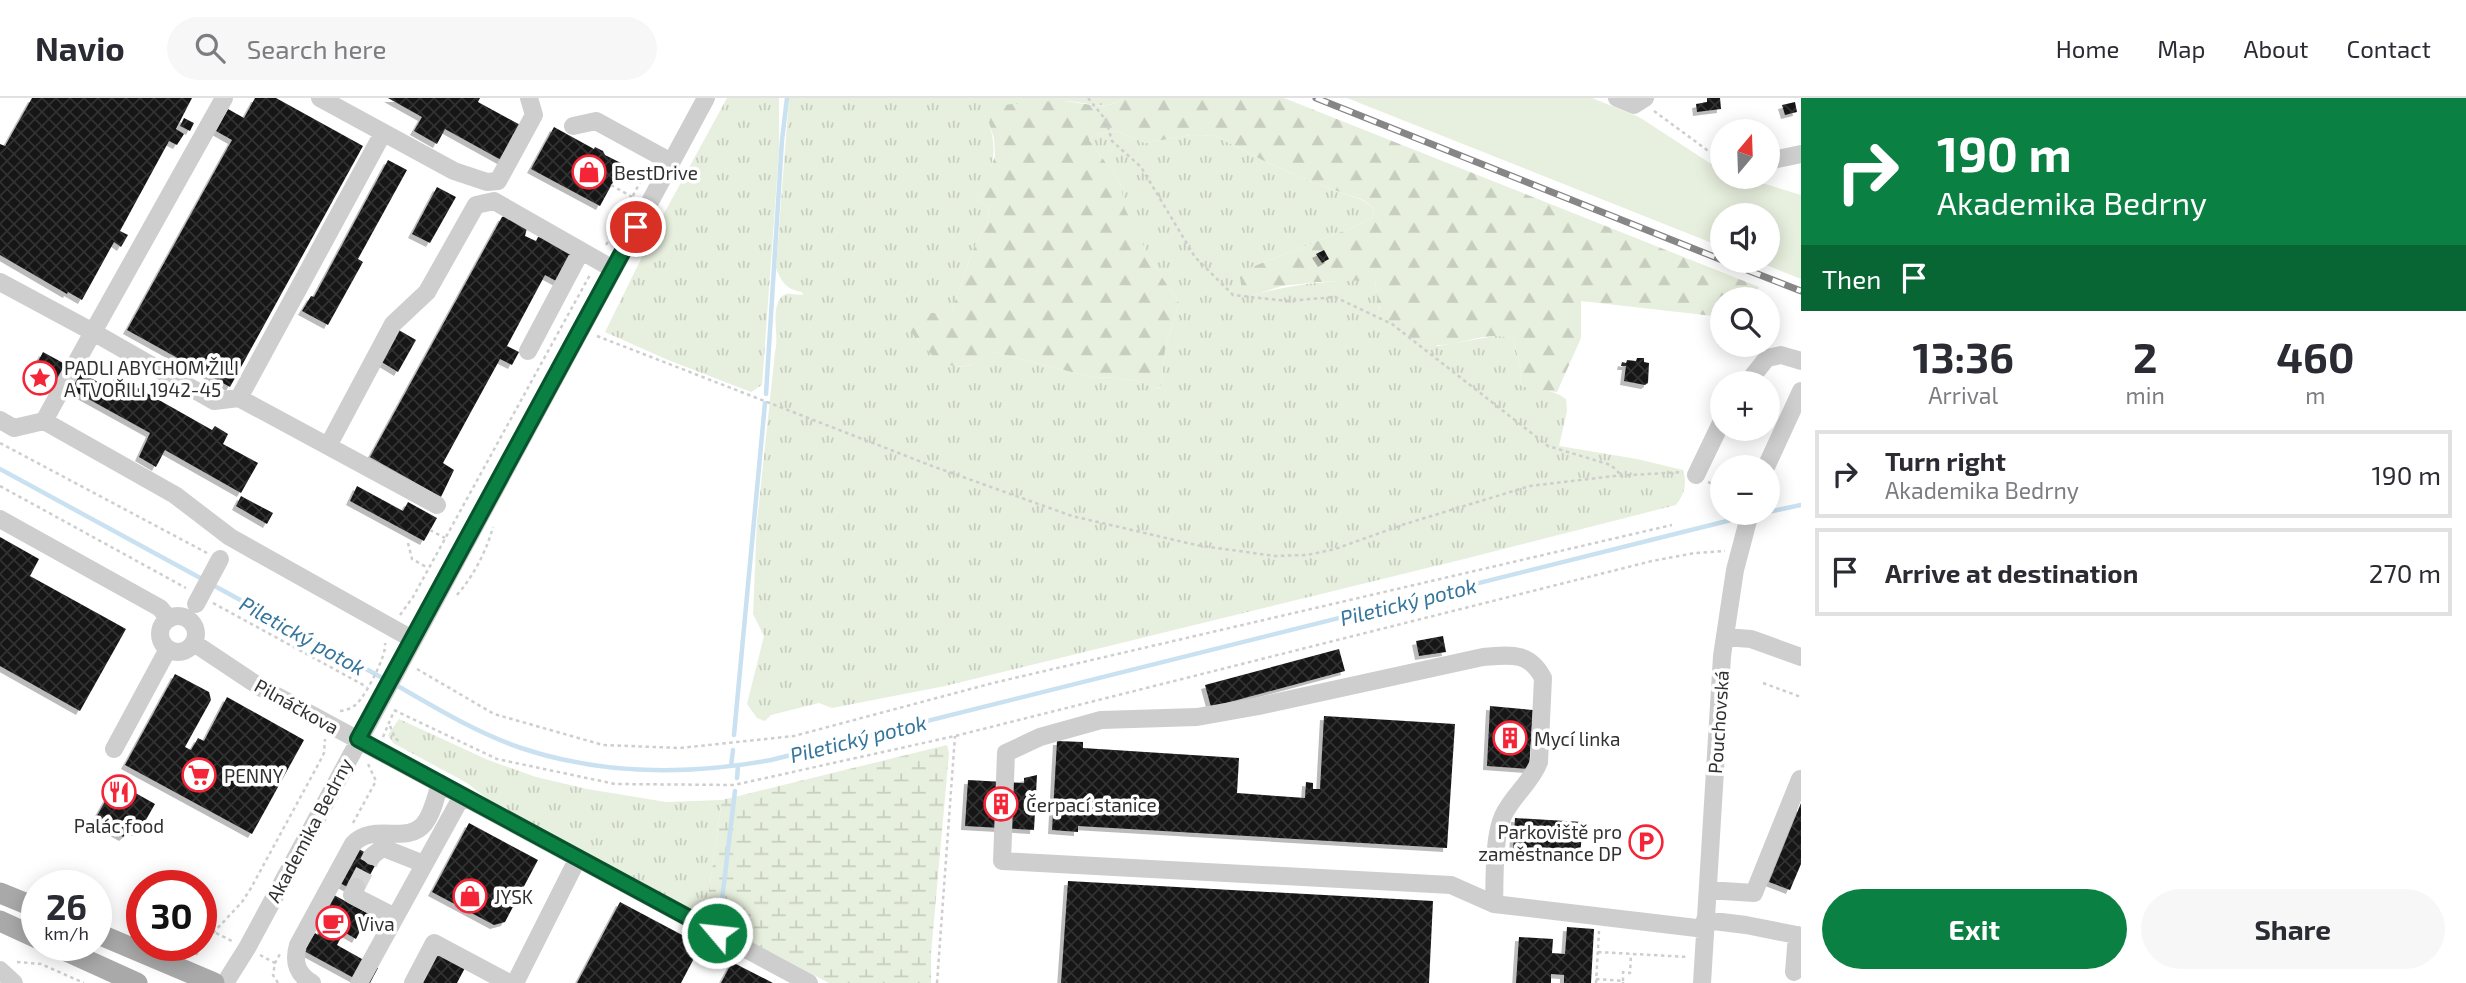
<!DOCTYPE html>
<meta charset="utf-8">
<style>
:root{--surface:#fff;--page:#f7f7f7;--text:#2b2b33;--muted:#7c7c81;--line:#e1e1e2;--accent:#0b8043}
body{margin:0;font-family:"Exo 2",sans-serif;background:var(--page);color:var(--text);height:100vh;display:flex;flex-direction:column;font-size:26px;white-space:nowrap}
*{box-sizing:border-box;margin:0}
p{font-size:23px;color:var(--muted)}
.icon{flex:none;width:38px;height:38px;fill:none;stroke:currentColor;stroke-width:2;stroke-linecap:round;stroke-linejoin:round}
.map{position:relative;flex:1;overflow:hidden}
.side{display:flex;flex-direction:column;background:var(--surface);width:665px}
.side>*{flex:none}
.top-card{background:#0b8043;color:#fff;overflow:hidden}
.needle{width:46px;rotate:19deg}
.buttons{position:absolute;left:1710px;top:21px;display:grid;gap:14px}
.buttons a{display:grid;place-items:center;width:70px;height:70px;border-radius:50%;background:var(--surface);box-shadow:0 4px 18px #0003;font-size:35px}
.speed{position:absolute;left:21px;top:772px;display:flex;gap:14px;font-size:35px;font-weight:700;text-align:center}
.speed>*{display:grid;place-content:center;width:91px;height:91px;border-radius:50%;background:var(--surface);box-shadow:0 4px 18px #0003;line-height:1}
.speed small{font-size:18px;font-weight:400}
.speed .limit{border:10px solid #d22;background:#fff;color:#111}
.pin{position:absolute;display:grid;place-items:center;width:60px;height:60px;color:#fff;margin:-30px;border:4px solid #fff;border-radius:50%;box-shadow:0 2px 7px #0007}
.me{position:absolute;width:77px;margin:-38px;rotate:298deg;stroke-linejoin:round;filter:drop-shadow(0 0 5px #0008)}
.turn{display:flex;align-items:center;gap:24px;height:147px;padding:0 21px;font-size:32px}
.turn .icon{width:91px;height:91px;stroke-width:2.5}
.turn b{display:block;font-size:49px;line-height:60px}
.then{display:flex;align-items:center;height:66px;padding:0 21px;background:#0003;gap:14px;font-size:26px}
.eta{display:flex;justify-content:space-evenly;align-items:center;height:119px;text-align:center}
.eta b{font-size:42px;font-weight:700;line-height:49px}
.action{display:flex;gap:14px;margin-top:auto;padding:14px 21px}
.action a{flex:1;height:80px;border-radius:42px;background:var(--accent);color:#fff;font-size:28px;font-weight:700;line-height:80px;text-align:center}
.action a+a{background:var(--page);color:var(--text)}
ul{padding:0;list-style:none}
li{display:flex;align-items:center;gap:21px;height:88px;margin:0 14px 10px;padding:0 7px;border:4px solid var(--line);border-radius:0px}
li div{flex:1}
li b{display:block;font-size:26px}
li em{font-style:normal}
header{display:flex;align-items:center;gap:42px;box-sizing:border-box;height:98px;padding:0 35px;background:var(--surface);border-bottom:2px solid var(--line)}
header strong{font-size:33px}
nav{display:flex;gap:38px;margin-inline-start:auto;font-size:24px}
.search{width:490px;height:63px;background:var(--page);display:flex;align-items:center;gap:18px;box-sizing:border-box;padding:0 24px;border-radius:38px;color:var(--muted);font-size:26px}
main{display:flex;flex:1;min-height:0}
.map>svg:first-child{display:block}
.grass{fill:url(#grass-tufts)}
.forest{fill:url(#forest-firs)}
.wetland{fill:url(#wetland-marsh)}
.garden{fill:#e7efde}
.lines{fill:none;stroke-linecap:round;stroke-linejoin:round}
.stream{stroke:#c9e1f0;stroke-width:4.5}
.building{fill:url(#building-cross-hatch);filter:url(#shadow)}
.minor-tunnel{stroke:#d6d6d6;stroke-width:18;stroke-dasharray:18 9;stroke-linecap:butt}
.path{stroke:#cecece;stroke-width:2.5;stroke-dasharray:3.5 3.5;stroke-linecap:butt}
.minor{stroke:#cecece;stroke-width:18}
.major{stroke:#a9a9a9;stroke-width:21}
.rail-casing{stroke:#868686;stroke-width:7}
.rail{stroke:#fff;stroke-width:4.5;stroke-dasharray:13;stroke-linecap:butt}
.minor-bridge{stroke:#cecece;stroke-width:18}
.route-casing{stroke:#07532c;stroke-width:18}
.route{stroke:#0b8043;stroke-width:12}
.labels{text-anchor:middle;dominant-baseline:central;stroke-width:7;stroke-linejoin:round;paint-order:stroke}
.poi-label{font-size:19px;fill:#313131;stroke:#fff;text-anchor:start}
.street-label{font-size:19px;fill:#313131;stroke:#fff}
.water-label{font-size:21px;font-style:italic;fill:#36769c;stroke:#fff}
</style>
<header>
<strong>Navio</strong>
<div class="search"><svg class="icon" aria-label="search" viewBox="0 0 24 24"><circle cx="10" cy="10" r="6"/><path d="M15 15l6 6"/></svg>Search here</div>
<nav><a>Home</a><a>Map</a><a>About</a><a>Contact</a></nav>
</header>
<main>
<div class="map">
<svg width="1801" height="885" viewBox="0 0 1801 885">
<defs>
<pattern id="grass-tufts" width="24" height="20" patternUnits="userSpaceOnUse" patternTransform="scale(1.75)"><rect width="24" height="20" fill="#e7efde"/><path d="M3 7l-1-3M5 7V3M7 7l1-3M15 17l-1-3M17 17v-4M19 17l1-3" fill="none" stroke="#c7cdbf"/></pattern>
<pattern id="forest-firs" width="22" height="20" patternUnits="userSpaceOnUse" patternTransform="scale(1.75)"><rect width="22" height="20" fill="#e7efde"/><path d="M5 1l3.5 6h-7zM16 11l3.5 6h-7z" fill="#c7cdbf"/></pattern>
<pattern id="wetland-marsh" width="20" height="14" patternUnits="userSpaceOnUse" patternTransform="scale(1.75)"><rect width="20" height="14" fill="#e7efde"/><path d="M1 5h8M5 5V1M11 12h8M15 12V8" fill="none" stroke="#c7cdbf"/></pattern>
<pattern id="building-cross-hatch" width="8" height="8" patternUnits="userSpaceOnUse" patternTransform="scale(1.75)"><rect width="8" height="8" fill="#181818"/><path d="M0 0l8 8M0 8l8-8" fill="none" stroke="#313131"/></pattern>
<filter id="shadow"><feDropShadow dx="-4" dy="4" stdDeviation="0" flood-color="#0004"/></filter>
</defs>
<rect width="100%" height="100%" fill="#fff"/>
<path class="grass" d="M727 0H779V53L762 287 751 294 668 262 605 234 646 151 656 142 661 121Z
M789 0H1123C1103 16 1081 0 1059 4 1035 8 1012 18 989 25 999 57 991 74 977 103L989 109 988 122 973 152 951 215H925L917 242C931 255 952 276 972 266 979 262 985 258 993 254L1095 280 1115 279 1141 284 1156 291 1161 289 1165 252 1179 205 1150 161 1124 111 1120 84 1089 42 1095 36 1117 33 1145 45 1191 37 1216 38 1266 64 1317 86 1362 102 1374 110 1373 118 1356 128 1252 169 1254 197C1294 185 1333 183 1375 181L1379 211 1438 248 1501 237 1513 241 1521 270 1520 287C1538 294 1550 289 1566 301L1567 313 1559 348 1637 361 1683 372C1687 385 1685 396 1676 407L1460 462 945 588 832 610 819 605 771 617 765 623 757 620 747 606 764 538 753 516 757 424 775 254C780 239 768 203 786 196 791 195 798 197 803 197L802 194C786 191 782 185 776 170Z
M399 621 488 662 536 679 587 691 666 704 722 702 705 820 499 710 467 685 393 645 388 637Z"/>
<path class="forest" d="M1123 0H1284L1759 189 1754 201H1722V219L1581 203V240L1557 294 1531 291 1520 287 1521 270 1513 241C1473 228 1448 265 1404 235 1395 229 1386 223 1381 213 1376 205 1377 191 1375 182L1318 184 1282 188 1254 197 1242 192 1240 179 1252 169 1356 128 1373 118 1374 110 1363 102 1317 86 1266 64 1216 38 1191 37 1145 45 1117 33 1095 36 1089 42 1120 84 1125 111 1150 161 1179 205 1165 252 1161 288 1156 291 1141 284 1115 279 1095 280 993 254C985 258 977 265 969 267 942 276 917 243 904 224L925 215H951L973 152 988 122 989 109 977 103 986 83 995 58 994 40 989 25 994 8C1016 6 1038 3 1060 3 1081 3 1105 15 1123 0Z"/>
<path class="wetland" d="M947 647 949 655 931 856V885H829L705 820 722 702Z"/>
<path class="garden" d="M1347 0H1592L1639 19 1722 73V79H1742L1801 97V181L1756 163H1768V117H1722V149Z"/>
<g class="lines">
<path class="stream" d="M766 296 782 42 787 0
M0 371 204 482
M1768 414 1801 407
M211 486 388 583
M396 587C436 610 477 635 521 650 602 677 689 677 771 662L1743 419
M734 637 765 305
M731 668 733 652
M737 680 738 668
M721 810 735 693"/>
</g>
<path class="building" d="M32 0H192L176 31 184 36 177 47 169 43 120 133 128 137 121 149 114 144 82 202 68 194 67 196 0 157V46L5 48Z
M255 0H276L363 48 230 289 127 232 232 42 216 33 228 11 244 20Z
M388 0H480L478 4 522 28 503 63 445 31 437 46 414 33 422 19Z
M1707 0H1720L1721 11 1697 14 1696 6 1707 4Z
M1795 4 1797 14 1785 17 1782 7Z
M184 20 194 25 190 33 180 28Z
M554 29 594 51 595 49 603 53 605 57 623 66 600 108 531 71Z
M388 62 407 72 358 161 363 164 328 227 302 213 311 198 314 199Z
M437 89 456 99 430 145 412 136Z
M505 118 527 130 525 138 536 143 538 139 545 140 573 155 558 184 545 177 507 248 519 254 512 267 500 261 443 365 454 372 441 399 370 359 502 119Z
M1324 152 1329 161 1322 165 1316 156Z
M397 231 416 242 398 274 380 263Z
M43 254 109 290 115 279 136 289 212 332 215 328 228 336 223 346 258 365 241 395 165 352 156 369 139 359 150 335 34 271Z
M1637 260H1644V264L1649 265 1648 285 1645 287 1624 283 1626 268H1621L1622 264 1626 265 1627 262 1636 263Z
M357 388 403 413 408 404 437 420 424 443 350 403Z
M241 398 273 415 267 426 236 408Z
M0 439 39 461 30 478 126 531 80 613 0 568Z
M1443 538 1446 554 1419 558 1416 543Z
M1339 551 1345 573 1211 609 1205 587Z
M175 576 209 594 211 602 185 649 191 652 198 640 204 643 227 599 304 642 252 736 125 667Z
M1490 608 1533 612 1529 671 1487 668Z
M1324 618 1455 626 1447 750 1078 728V734L1052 732 1057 643 1083 644V650L1239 660 1237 695 1305 700 1306 684 1313 685V691H1320Z
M1037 677 1034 732 965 728 968 682 1024 685V680Z
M116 684 155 706 139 734 130 733 123 739 94 723Z
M1801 705V766L1790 792 1769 784Z
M1515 720 1583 724 1580 758 1513 754Z
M469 725 538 762 505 824 494 827 432 794Z
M359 751 378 762 362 792 349 790 340 785Z
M1068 783 1433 803 1429 885H1061Z
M334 797 369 816 356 841 344 834 337 847 378 870 370 885H363L304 853 315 835 318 837 325 824 322 819Z
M620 804 701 847 681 885H577Z
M1567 829 1594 831 1591 885H1564V877L1551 876V885H1516L1519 839 1553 841 1552 855 1565 856Z
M437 853 466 868 457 885H420Z
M732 864 773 885H721Z"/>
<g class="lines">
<path class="minor-tunnel" d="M356 789 372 758"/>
<path class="path" d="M1088 0 1106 22 1112 43 1141 69 1195 159 1233 197 1287 203 1335 199 1392 226 1548 348 1611 367 1622 378
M1654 13 1722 63
M611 87 632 99
M606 147 648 70
M597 238 932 368 1072 418 1196 447 1274 458 1307 457 1335 451 1405 426 1530 388 1614 378 1683 374
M0 345 207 455
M1708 384 1722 390
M0 388 186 490
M1768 405 1775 382
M430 432 445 440
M408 445 412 461 428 470
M457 497C474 477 486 454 493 429
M213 505 367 589
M400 517 413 499 591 175
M417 571 494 616 603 647 680 650 794 638 993 585 1672 427
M1763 585 1801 599
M394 612 497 661 615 686 734 687 955 638 1652 463 1695 455 1725 453
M340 613C348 612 355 609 360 602 368 592 387 557 385 545
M390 628 395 640 401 645
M383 639 394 613
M353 725 376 683 368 666
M216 835 232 843
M1598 854 1688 859
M196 857 200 849 242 804 251 790 319 665 324 655 325 641
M260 857 275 865
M17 864 41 866 84 885
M1596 881 1623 883V885
M1623 883V874L1630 875 1631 856
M278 885 273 877 275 865 280 856
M937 885 955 638
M1596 885 1599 833"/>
<path class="minor" d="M224 0 93 234 214 303 239 300 437 407
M320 0 454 73 487 84 498 83 534 17 529 0
M1617 0 1634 7 1645 0
M573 28 596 23 671 64
M1768 63 1801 56
M0 184 93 234 44 323
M528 253 581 153
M1747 285 1767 260 1781 257 1801 263
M239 300 383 35
M0 322 14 330 44 323 175 397 230 439 412 541
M328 348 393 226 427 194 476 107 494 103 613 171
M1766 369 1801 293
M1696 377 1722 323
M0 421 160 510 169 521
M160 536a18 18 0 1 1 36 0a18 18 0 1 1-36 0Z
M1725 539 1751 541 1801 559
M194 545 260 589 809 885
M114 651 168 551
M372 758 381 751H386L424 766
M356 789 352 797 395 819
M1708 792 1754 795 1800 681
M1494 806C1495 781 1493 741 1503 718 1512 698 1531 685 1539 664L1543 580C1529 553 1510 557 1483 559L1259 608 1197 619 1101 622 1040 639 1006 655 1002 763 1451 787 1494 806 1705 831
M1705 822 1746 827 1801 838
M0 872 14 885
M1794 874 1797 837
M225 885 247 850 706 0
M312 885C297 876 293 864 298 847L353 746C373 724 407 747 424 726 433 715 436 698 440 685
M359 885 462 698
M413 885 434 845 509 885
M515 885 578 760
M1702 885 1722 558 1735 472 1750 415"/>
<path class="major" d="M0 795 37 810
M0 823 37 840
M96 835 214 885
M53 847 137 885"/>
<defs>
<path id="rail" d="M1316 0 1722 162
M1724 163 1801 193"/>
</defs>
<use href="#rail" class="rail-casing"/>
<use href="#rail" class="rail"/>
<path class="minor-bridge" d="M196 506 220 461"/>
</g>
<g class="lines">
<defs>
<path id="route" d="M636 129 358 641 717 835"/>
</defs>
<use href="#route" class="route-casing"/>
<use href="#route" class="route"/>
</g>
<defs>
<symbol id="shop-ring" viewBox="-11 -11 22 22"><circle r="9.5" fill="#fff" stroke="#f52538" stroke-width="1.5"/><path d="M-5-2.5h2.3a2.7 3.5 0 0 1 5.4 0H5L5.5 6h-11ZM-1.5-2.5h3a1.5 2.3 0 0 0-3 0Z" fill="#f52538"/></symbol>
<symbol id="sight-ring" viewBox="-11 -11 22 22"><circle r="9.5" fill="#fff" stroke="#f52538" stroke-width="1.5"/><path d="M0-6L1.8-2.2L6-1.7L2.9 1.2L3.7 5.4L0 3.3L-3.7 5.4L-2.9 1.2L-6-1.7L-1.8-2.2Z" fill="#f52538"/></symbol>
<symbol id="building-ring" viewBox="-11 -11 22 22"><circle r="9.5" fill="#fff" stroke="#f52538" stroke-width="1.5"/><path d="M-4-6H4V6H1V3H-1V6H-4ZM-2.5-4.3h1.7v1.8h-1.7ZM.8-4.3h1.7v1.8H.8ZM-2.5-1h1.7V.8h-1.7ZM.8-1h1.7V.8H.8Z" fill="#f52538"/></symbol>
<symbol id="supermarket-ring" viewBox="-11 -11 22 22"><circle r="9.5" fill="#fff" stroke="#f52538" stroke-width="1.5"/><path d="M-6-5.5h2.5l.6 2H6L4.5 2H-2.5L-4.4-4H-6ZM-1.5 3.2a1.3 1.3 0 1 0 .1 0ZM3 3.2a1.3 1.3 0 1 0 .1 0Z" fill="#f52538"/></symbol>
<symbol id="restaurant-ring" viewBox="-11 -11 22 22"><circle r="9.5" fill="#fff" stroke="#f52538" stroke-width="1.5"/><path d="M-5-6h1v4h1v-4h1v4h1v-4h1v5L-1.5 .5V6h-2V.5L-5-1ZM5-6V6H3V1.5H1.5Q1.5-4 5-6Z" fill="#f52538"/></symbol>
<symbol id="parking-ring" viewBox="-11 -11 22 22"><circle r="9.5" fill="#fff" stroke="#f52538" stroke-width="1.5"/><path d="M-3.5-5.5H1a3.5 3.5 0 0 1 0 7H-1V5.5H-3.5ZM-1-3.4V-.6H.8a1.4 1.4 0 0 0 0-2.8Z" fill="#f52538"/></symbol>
<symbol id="cafe-ring" viewBox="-11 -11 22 22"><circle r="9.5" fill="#fff" stroke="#f52538" stroke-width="1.5"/><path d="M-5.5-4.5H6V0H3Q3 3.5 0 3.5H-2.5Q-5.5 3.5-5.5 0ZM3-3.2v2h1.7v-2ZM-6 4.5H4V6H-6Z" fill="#f52538"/></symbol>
</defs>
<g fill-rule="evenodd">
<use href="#shop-ring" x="570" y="55" width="38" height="38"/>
<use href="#sight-ring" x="21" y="261" width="38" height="38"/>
<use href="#building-ring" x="1491" y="621" width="38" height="38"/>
<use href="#supermarket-ring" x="180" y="658" width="38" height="38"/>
<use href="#restaurant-ring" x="100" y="675" width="38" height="38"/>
<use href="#building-ring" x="982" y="687" width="38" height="38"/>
<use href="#parking-ring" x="1627" y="725" width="38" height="38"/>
<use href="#shop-ring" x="451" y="779" width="38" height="38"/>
<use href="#cafe-ring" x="314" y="806" width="38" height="38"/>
</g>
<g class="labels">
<g class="poi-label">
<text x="614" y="74">BestDrive</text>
<text x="64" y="269">PADLI ABYCHOM ŽILI<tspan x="64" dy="22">A TVOŘILI 1942-45</tspan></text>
<text x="1534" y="640">Mycí linka</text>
<text x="224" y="677">PENNY</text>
<text x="1026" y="706">Čerpací stanice</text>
<text x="119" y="727" text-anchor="middle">Palác food</text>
<text x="1622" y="733" text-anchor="end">Parkoviště pro<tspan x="1622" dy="22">zaměstnance DP</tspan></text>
<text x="494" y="798">JYSK</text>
<text x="358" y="825">Viva</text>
</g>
<g class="street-label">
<text transform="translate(297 608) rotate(29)">Pilnáčkova</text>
<text transform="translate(1718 624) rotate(-86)">Pouchovská</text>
<text transform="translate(309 732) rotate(-62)">Akademika Bedrny</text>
</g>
<g class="water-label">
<text transform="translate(1408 503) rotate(-14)">Piletický potok</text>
<text transform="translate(303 537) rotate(29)">Piletický potok</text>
<text transform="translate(858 640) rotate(-14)">Piletický potok</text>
</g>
</g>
</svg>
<div class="buttons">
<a><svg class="needle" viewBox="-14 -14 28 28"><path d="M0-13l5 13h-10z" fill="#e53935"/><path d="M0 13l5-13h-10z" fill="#7c7c81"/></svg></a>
<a><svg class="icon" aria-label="sound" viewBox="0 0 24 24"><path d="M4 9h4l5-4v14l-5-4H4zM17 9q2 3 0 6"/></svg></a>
<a><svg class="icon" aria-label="search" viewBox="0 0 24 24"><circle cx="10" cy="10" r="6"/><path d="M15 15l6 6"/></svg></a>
<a>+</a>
<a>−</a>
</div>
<div class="speed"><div>26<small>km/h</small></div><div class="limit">30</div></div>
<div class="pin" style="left:636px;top:129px;background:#d93025"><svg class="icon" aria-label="arrive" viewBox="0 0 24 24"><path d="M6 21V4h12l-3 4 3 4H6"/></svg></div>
<svg class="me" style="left:717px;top:835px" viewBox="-20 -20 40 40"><circle r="17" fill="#0b8043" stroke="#fff" stroke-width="3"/><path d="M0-11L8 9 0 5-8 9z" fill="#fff"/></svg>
</div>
<section class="side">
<div class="top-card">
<div class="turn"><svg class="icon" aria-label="right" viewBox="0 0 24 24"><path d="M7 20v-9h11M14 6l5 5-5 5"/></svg><div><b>190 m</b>Akademika Bedrny</div></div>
<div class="then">Then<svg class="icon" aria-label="arrive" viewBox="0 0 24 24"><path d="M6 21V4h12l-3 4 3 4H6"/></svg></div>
</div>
<div class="eta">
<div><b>13:36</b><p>Arrival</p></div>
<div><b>2</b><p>min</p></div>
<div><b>460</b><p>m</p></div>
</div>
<ul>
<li><svg class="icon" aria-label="right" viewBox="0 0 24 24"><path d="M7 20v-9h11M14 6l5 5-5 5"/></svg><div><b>Turn right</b><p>Akademika Bedrny</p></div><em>190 m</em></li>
<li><svg class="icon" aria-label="arrive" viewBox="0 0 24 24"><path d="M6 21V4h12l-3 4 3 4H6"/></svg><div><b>Arrive at destination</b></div><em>270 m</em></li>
</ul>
<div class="action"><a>Exit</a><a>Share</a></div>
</section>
</main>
